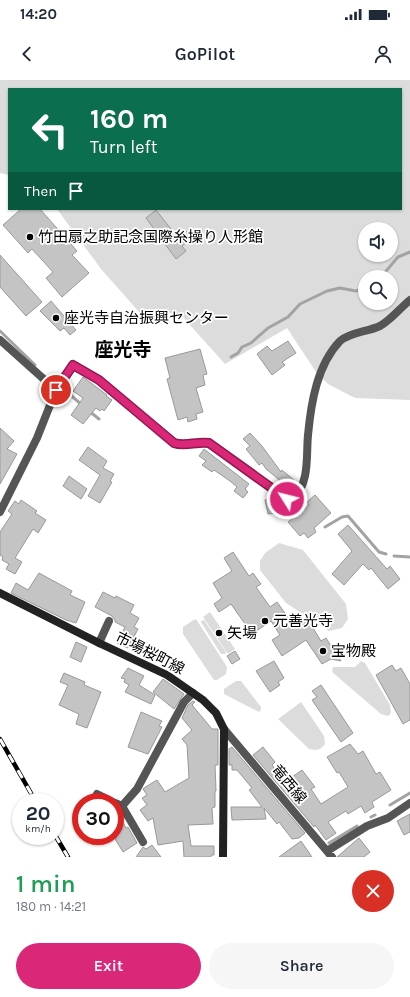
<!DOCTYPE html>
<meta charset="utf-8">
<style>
:root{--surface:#fff;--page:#f6f6f7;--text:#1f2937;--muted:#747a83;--accent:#db2777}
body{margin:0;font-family:Karla,"Noto Sans JP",sans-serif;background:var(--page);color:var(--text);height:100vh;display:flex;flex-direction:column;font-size:15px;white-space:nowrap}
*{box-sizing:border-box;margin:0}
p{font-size:13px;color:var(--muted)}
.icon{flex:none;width:22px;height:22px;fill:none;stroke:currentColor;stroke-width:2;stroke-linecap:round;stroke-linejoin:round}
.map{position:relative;height:777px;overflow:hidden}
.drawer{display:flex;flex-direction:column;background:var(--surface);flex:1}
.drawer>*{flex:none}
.top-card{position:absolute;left:8px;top:8px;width:394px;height:122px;border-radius:0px;box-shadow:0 1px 3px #0004;background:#0b6e4f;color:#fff;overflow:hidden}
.controls{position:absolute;left:358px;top:142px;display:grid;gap:8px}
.controls a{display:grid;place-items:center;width:40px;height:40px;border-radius:50%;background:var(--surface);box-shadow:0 1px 3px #0004;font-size:20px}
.speed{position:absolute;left:12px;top:713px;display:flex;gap:8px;font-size:20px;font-weight:700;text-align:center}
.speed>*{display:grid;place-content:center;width:52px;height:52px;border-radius:50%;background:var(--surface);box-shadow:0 1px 3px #0004;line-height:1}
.speed small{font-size:10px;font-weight:400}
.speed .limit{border:6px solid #d22;background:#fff;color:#111}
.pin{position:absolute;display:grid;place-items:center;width:34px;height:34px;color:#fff;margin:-17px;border:2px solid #fff;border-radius:50%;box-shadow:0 1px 4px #0007}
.me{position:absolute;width:44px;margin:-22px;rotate:306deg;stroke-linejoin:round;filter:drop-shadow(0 0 3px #0008)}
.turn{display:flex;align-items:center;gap:14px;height:84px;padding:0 16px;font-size:18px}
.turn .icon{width:52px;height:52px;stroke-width:2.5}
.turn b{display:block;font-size:28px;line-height:34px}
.then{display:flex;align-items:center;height:38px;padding:0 16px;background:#0003;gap:8px;font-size:15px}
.round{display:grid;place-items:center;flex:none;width:42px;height:42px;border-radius:21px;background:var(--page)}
.overview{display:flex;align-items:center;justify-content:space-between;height:68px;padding:0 16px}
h1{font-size:24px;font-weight:600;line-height:30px;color:#1e9e55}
.action{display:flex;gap:8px;margin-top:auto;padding:8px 16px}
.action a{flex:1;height:46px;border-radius:24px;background:var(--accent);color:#fff;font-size:16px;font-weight:600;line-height:46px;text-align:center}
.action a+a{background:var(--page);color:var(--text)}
.status{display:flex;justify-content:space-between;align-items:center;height:28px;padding:0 20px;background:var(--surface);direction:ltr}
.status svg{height:11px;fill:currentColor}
header{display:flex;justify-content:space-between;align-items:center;height:52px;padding:0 16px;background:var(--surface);font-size:18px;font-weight:600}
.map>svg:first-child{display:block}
.green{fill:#dcdcdc;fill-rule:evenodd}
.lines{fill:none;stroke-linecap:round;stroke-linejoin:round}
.stream{stroke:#a3a3a3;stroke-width:3}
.building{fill:#c4c4c4;stroke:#999}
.minor{stroke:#555;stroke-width:8}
.secondary{stroke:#222;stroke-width:8}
.rail-casing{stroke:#000;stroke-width:4.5}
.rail{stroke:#fff;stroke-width:3;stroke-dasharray:9;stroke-linecap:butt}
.route-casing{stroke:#8e194d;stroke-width:10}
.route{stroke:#db2777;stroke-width:7}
.poi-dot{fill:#000;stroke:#fff;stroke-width:1.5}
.labels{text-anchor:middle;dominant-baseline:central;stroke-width:3.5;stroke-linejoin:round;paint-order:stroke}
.poi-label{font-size:15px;fill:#000;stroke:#fff;text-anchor:start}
.street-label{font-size:15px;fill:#000;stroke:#fff}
.district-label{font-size:19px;font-weight:bold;fill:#000;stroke:#fff}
</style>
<div class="status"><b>14:20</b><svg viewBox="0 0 49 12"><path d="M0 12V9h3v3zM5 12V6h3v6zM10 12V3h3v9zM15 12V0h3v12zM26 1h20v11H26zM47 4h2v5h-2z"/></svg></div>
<header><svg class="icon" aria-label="back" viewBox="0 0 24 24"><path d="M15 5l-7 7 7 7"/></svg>GoPilot<svg class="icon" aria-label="person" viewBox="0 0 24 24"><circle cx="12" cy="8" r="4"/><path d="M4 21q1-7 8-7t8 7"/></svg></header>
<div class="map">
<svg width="410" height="777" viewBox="0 0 410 777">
<rect width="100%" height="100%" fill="#fff"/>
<path class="green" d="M0 0H410V320L355 318 328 304 316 292 287 248 225 284 181 235 160 231 140 233 101 189 57 129H401V9H9V95L0 93ZM365 149H391V175H365ZM365 197H391V223H365Z
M279 463 303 470 346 524 348 539 342 548 329 551 286 523 260 490V481L265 473Z
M210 532 235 569 228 574 203 537Z
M196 539 227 587 226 594 217 600H214L183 554V547L192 541Z
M204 540 226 572 225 574H221L201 542V541Z
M361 581 365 583 390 625 391 633 388 636 381 634 332 592 333 587H355Z
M236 601H241L261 627V630L259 632 255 630 224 614V609Z
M301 622 324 656 325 664C320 670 318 671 309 669L278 639Z"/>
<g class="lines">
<path class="stream" d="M381 197 398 177 410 172
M0 251 35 285
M231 277 238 273 242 267 251 263 268 248 288 237 300 224 327 211 340 208 356 211 365 208
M67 312 82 325
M89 331 99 339
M325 447 342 437 348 436 379 472 386 474
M394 476 410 477
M390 725 410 713
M371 737 375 735
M329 763 357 746"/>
</g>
<path class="building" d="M21 129H40L77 171 72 175 89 193 62 217 46 198 53 192 32 169 28 173 3 145Z
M156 130 178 158 186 151 192 158 182 166 186 171 176 179 146 138Z
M0 175 42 222 26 236 0 207Z
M51 221 76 250 70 255 64 248 60 251 40 231Z
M288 261 296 273 282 282 285 285 272 295 257 274 267 266 272 271Z
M200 269 207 294 203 295 205 305 196 308 203 332 196 334 197 339 188 342 187 337 178 340 167 299 170 298 165 278Z
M83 297 107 315 106 316 112 320 104 331 102 329 100 331 96 328 83 344 71 335 83 318 73 311Z
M0 348 14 361 7 369 17 374 0 404Z
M250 353 262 366 281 392 282 390 295 401 289 408 266 389 262 383 259 385 246 369 250 366 243 359Z
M88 367 107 381 103 388 114 394 110 401 112 402 100 423 88 416 100 395 79 380Z
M204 369 249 404 245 409 248 412 243 418 234 411 237 407 230 401 214 390 212 392 202 385 206 381 199 376Z
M69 396 87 409 81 419 63 406Z
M315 415 331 433 314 448 316 452 308 458 304 453 300 456 288 442 309 425 306 423Z
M276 418 278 433 268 434 265 420Z
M21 420 37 431 35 433 46 440 38 453 33 449 15 478 22 482 15 494 6 489 9 484 2 480 3 477 0 475V452L12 434 8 431 15 421 19 424Z
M348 445 387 489 390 486 400 499 388 509 371 488 369 490 363 484 344 505 332 494 352 471 338 454Z
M233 472 249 496 253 493 261 504 256 507 270 527 277 522 294 546 305 539 306 542 308 540 321 561 326 558 341 581 331 579 322 584 306 560 282 576 272 560 280 555 271 541 252 554 231 524 219 532 214 524 222 518 213 503 232 491 224 478Z
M39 493 72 511 70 515 85 522 76 543 66 540 11 513 16 503 28 510Z
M103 512 115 518 116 516 134 525 130 533 139 538 134 547 138 549 128 568 117 563 125 547 115 542V540L112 536 95 527Z
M76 562 87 567 81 582 70 577Z
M235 571 240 579 232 584 227 576Z
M274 581 284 598 278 602 280 605 270 612 256 591Z
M392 585 396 591 401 588 410 604V640L403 644 376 595Z
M128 588 144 596 139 605 155 615 151 624 125 612 129 605 124 602 125 599 121 598Z
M64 593 85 602 84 605 101 612 87 648 76 644 79 634 59 625 68 605 60 602Z
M163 599 184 614 174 629 153 612Z
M321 605 353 653 341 662 312 620 317 617 312 611Z
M193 621 195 622 192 625 212 649H218V685H215L216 711H215V727L212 728 213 744 188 745 191 766H214V775H211V777H184L183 761 158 765 153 738 148 741 140 730 147 725 142 718 147 715 143 709 144 708 157 700 165 712 189 698 187 665 182 659 192 650 182 638 188 625Z
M141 632 162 641 159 646 162 647 148 674 128 667Z
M350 664 358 674 363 671 376 694 380 692 391 710 372 722 374 727 365 733 361 726 348 734 346 731 328 742 336 753 326 760 315 745 314 747 253 675 263 667 275 682 272 685 285 702 302 690 315 707 311 709 321 724 348 707 339 692 337 693 327 677Z
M232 667 305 753 299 758 292 759 279 742 277 744 264 728 266 739 232 740 231 727H262L249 710 252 708 237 690H232V685H229V669Z
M410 734V752L404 755 397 741Z
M122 741 126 748 128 747 137 763 123 772 115 759V745Z
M359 758 370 772 364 777H337Z
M301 761 312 777H279Z
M152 765 161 777H136L143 767 146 769Z"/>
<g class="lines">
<path class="minor" d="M0 260 56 310
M0 432 37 358 56 310 73 285 99 300 174 363C185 367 197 361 209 363L287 419 294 418C310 401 306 376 308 355 311 323 317 285 340 261 351 252 367 252 380 246 391 240 400 228 410 220
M99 563 109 541
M224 649 332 777
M97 714 113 722
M115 723 122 726 143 762
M122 726 137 709 184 622 193 613
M327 771 367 746 388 738 410 723"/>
<path class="secondary" d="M0 513 99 563 167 595 203 620 216 633 224 649 223 777"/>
<defs>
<path id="rail" d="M0 659 36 722
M55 755 68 777"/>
</defs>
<use href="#rail" class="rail-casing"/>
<use href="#rail" class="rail"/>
</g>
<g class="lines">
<defs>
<path id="route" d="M56 310 73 285 99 300 174 363C185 367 197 361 209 363L287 419"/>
</defs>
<use href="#route" class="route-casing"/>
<use href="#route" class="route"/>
</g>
<g class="poi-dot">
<circle cx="30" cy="157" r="4"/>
<circle cx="56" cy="238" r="4"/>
<circle cx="265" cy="541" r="4"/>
<circle cx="219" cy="553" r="4"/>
<circle cx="323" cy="571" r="4"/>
</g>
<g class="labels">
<g class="poi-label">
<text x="38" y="157">竹田扇之助記念国際糸操り人形館</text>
<text x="64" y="238">座光寺自治振興センター</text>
<text x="273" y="541">元善光寺</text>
<text x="227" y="553">矢場</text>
<text x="331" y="571">宝物殿</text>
</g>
<g class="street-label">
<text transform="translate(150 573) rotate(27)">市場桜町線</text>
<text transform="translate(289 704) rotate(50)">竜西線</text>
</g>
<g class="district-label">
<text x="123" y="270">座光寺</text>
</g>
</g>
</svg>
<div class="controls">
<a><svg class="icon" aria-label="sound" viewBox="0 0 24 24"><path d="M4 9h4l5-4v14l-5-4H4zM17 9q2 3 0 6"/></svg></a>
<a><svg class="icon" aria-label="search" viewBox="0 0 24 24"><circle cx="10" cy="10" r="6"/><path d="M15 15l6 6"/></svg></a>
</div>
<div class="speed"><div>20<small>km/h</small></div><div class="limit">30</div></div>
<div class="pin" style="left:56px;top:310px;background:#d93025"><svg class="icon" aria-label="arrive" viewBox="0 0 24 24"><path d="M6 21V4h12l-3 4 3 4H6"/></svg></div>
<svg class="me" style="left:287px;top:419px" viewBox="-20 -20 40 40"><circle r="17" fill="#db2777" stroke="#fff" stroke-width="3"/><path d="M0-11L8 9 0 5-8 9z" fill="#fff"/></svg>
<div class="top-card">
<div class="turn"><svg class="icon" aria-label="left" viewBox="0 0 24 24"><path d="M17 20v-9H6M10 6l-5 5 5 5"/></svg><div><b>160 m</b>Turn left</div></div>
<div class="then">Then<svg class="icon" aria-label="arrive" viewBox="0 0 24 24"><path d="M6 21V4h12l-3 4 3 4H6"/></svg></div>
</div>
</div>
<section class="drawer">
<div class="overview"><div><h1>1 min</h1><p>180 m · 14:21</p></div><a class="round" style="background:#d93025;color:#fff"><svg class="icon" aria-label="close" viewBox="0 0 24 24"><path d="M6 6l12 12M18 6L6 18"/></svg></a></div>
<div class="action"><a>Exit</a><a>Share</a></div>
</section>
